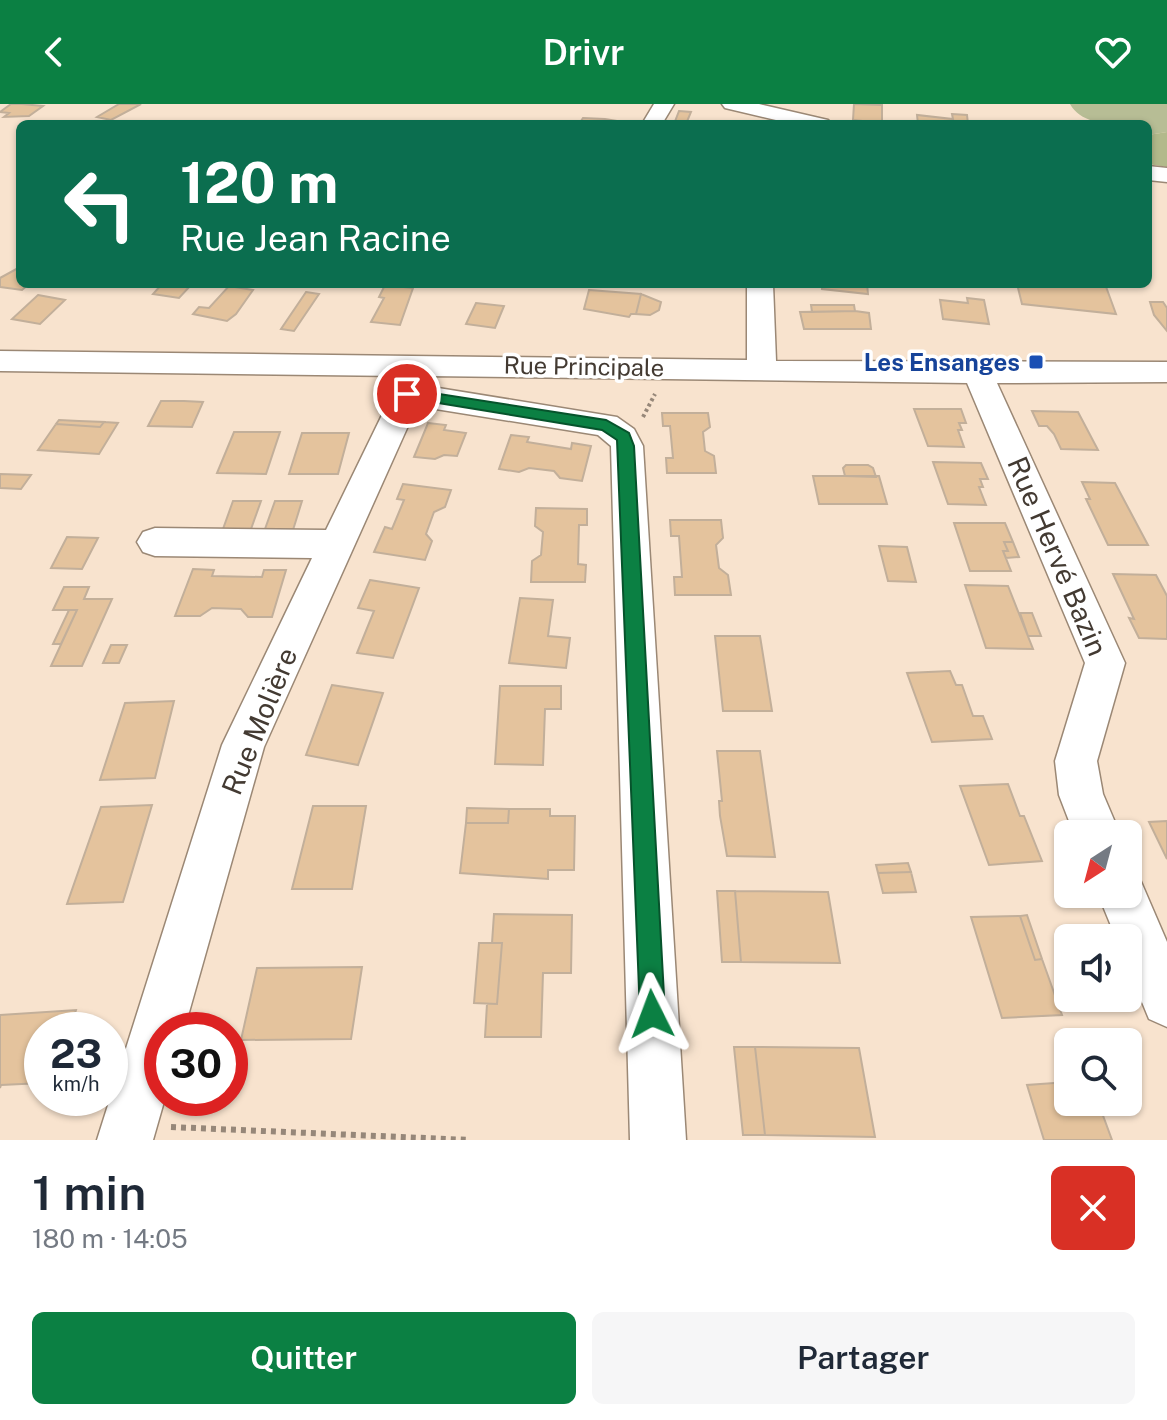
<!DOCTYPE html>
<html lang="fr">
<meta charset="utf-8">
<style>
:root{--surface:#fff;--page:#f6f6f7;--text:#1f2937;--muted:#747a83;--accent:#0b8043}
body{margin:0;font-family:"Public Sans",sans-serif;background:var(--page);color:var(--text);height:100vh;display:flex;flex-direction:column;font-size:30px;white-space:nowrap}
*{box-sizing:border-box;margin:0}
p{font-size:26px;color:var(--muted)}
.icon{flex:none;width:44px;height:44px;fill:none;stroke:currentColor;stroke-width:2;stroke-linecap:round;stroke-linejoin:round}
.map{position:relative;height:1036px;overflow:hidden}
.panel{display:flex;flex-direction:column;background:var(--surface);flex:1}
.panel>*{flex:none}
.guide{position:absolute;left:16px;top:16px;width:1136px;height:168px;border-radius:12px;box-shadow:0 2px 6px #0004;background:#0b6e4f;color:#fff;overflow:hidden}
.needle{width:52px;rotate:216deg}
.tools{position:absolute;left:1054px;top:716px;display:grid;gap:16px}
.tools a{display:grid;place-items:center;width:88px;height:88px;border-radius:12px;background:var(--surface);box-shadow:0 2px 6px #0004;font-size:40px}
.speed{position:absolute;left:24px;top:908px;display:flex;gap:16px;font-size:40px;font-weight:700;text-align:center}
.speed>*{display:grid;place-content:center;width:104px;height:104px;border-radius:50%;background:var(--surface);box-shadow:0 2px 6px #0004;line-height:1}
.speed small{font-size:20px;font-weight:400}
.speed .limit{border:12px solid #d22;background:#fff;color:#111}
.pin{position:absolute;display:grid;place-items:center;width:68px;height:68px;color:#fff;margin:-34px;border:4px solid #fff;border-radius:50%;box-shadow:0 2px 8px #0007}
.me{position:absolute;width:88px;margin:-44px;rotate:357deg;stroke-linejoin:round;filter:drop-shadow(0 0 6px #0008)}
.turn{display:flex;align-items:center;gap:28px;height:168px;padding:0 32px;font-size:36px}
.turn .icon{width:104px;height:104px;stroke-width:2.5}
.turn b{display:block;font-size:56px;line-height:68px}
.round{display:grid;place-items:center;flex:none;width:84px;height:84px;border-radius:12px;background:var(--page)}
.summary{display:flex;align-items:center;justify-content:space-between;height:136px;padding:0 32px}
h1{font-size:48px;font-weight:600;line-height:60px}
.primary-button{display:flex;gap:16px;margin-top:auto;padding:16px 32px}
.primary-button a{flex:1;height:92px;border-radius:12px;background:var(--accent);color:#fff;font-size:32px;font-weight:600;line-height:92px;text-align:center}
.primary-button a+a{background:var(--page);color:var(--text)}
header{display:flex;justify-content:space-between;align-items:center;height:104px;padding:0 32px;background:var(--accent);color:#fff;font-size:36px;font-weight:600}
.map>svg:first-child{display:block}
.green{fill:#b7bd95}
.forest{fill:#b2b98b}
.building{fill:#e4c39d;stroke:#c2af9a;stroke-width:2}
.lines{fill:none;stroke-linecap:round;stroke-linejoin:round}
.minor-casing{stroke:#9b8875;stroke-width:3}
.path-far1{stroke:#968779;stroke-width:4;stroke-dasharray:3 3;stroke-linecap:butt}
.path{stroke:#968779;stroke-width:6;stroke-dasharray:5 5;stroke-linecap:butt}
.minor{fill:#fff;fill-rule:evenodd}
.route{fill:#0b8043;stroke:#07532c;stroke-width:2}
.transit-dot{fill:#1a4fb4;stroke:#fff;stroke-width:3}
.labels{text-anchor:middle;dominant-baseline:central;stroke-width:7;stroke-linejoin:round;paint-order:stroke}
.far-transit-label{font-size:24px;font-weight:bold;fill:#164399;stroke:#fff;text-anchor:end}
.far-street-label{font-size:24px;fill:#433a32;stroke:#fff}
.street-label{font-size:28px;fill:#433a32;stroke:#fff}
</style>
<header><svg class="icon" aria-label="back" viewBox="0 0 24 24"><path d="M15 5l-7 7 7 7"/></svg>Drivr<svg class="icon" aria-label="heart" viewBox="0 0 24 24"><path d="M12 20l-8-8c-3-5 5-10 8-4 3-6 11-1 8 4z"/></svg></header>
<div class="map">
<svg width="1167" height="1036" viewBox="0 0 1167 1036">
<rect width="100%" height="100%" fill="#f8e3ce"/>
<path class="green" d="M1070 0H1167V28L1148 31V20C1124 20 1084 25 1070 0Z"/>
<path class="forest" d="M1167 28V63L1148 60V31Z"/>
<path class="building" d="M11 0H22L43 2 29 12 4 13 9 9 0 8Z
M119 0H141L111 16 97 13Z
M854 0 882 1V19L853 16Z
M679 7 691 8 686 20H674Z
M952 10 967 11 968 20H918L917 11 953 15Z
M583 14 605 15 629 19 579 20Z
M20 163V180H29L22 186 0 183V174Z
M162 180H192L179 194 153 190Z
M822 180H867L868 190 822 185Z
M1017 180H1105L1116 210 1022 200Z
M385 181 413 184 400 221 371 218 384 194 379 193Z
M229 182 253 186 236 210 227 217 193 210 199 203 209 204Z
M589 186 641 190 636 210H631L629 213 584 205Z
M306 188 319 190 294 227 281 225Z
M641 190 661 198 659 206 650 211 636 210Z
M38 191 65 196 40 220 12 215Z
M967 194 984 196 989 220 943 215 940 196 968 199Z
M1150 198H1163L1167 204V227L1154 211Z
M476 199 504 202 495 224 466 220Z
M811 201H854L855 207 812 208Z
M855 207 869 209 871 225H804L800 208Z
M161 297H184L203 298 192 323 148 322Z
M914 305H961L966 319H959L962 326H958L964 343 928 342Z
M1032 307 1078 308 1098 346 1061 345 1054 330 1047 322H1039Z
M662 309H708L710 323 703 328 705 347 714 352 716 369H667L666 354H673L670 322H663Z
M59 316 79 317 104 318 100 323 56 320Z
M104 318 118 319 99 350 38 346 56 320 100 323Z
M428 319 446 321 444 326 466 329 457 352 444 351 435 355 414 353Z
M234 328H280L266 370 217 369Z
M302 329H349L338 370H289Z
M511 331 529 333 527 338 571 345 572 339 591 342 582 377 560 374 554 367 529 364 519 368 499 365Z
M933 358 981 359 988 375H980L983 383H979L986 401 948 400Z
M846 361H868L873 364 876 373 845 372 843 364Z
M0 370 31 371 21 385 0 384Z
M813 372H879L887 400H819Z
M1082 378 1115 379 1148 441H1108L1086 395H1090Z
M403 380 451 386 445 403 434 408 426 430 432 437 425 456 374 448 385 423 392 425 404 396 397 395Z
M233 397H261L251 425H223Z
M275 397H302L293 426 265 425Z
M536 404 587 405V421H579L578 460 586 461 585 478H531L532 457 541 451 543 428 535 422Z
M670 416H721L723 434 716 441 719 464 728 471 731 491H675L674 473H682L679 432H671Z
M954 419H1005L1013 438H1004L1008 447H1003L1011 467H970Z
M67 433 98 434 82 465 51 464Z
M1004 438H1013L1019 453 1006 454 1003 447H1008Z
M879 442 907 443 916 478 888 477Z
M193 465 214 466 212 472 262 473 264 466H286L272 513H248L241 505 212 504 200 512H175Z
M1113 470 1156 471 1167 492V535L1139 534 1129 514 1134 515Z
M370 476 419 484 393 554 357 549 374 507 358 504Z
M965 481 1008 482 1033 545 986 544Z
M64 483H89L84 495H112L82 562H51L77 506H53Z
M520 494 553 496 548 532 570 534 566 564 509 559Z
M69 506H77L61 540H53Z
M1020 509H1032L1041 532H1028Z
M715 532H760L772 607H723Z
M111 541H127L119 559H103Z
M950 567 956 581H962L973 612H983L992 635 932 638 907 569Z
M332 581 383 589 358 661 306 651Z
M500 582H561V605H545L543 661 495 660Z
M174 597 155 674 100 676 125 599Z
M717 647H760L775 753 727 752 720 712 719 697H722Z
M1008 680 1020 712H1024L1042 757 989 761 960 682Z
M152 701 123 798 67 800 101 703Z
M313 702H366L352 785H292Z
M467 704 509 705 508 719H466Z
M509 705H550V712H575L574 766H548V775L460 769 466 719H508Z
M1167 717V755L1149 718Z
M908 759 911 768 878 769 876 761Z
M911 768 916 788 883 789 878 769Z
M717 787H735L741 858H722Z
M735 787 828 788 840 859 741 858Z
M494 810 572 811 571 869H543L541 933H485L487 900H497L502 839H492Z
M1027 811 1042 855 1035 856 1020 812Z
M1020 812 1035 856 1042 855 1062 911 1002 914 971 813Z
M479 839H502L497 900 474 899Z
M362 863 351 935 241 936 257 864Z
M76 906 70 926H42V979L1 981 0 984V911Z
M734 943H755L765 1031H743Z
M755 943 859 944 875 1033 765 1031Z
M1068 978V998H1098L1112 1036H1044L1027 981Z"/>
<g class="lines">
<defs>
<path id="minor" d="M654 0H674L662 20H642Z
M722 0H759L828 16 831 20H793L725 4Z
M1148 62 1167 64V78L1148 76Z
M747 180H773L776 257 1167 258V278L997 279 1125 559 1097 657 1103 690 1120 730H1074L1059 691 1055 657 1085 559 967 279 430 272 426 282 617 313 634 325 643 342 686 1036H630L611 342 598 331 417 302 264 643 184 926H162V994H165L153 1036H97L222 641 312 454 155 452 143 448 137 438 143 428 155 424 326 426 401 272 0 267V247L747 256Z
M1128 769 1139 773 1167 838V923L1149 915 1128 864V834H1116L1098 790H1128Z"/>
</defs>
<use href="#minor" class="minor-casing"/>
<path class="path-far1" d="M643 313 655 290"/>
<path class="path" d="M171 1023 470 1036"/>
<use href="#minor" class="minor"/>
</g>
<path class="route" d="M407 285 606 316 629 329 634 342 665 910 661 919 652 922 644 919 640 910 617 336 602 326 402 293 400 290Z"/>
<rect class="transit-dot" x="1028" y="250" width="16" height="16" rx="4"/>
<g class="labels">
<g class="far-transit-label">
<text x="1020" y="258">Les Ensanges</text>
</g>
<g class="far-street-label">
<text transform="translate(584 262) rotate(1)">Rue Principale</text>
</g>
<g class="street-label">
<text transform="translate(1058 452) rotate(67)">Rue Hervé Bazin</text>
<text transform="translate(259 617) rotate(-68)">Rue Molière</text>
</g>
</g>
</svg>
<div class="tools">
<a><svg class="needle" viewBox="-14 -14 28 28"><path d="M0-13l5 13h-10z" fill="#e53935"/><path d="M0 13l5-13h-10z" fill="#747a83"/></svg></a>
<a><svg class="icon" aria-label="sound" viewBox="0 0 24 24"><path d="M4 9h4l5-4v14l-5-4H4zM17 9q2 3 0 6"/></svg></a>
<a><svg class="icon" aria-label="search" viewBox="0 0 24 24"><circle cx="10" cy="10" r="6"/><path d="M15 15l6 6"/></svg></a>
</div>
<div class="speed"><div>23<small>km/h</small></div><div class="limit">30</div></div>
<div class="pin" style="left:407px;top:290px;background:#d93025"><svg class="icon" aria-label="arrive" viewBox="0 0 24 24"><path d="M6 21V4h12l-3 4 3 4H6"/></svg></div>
<svg class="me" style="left:652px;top:910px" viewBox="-20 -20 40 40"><path d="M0-17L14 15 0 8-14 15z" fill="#0b8043" stroke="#fff" stroke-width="4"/></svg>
<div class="guide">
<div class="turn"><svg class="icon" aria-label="left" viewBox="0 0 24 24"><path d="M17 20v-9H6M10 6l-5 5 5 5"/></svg><div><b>120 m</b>Rue Jean Racine</div></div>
</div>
</div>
<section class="panel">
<div class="summary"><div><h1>1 min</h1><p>180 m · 14:05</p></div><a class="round" style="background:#d93025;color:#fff"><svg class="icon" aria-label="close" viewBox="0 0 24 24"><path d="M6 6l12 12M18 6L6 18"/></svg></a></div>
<div class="primary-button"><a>Quitter</a><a>Partager</a></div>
</section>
